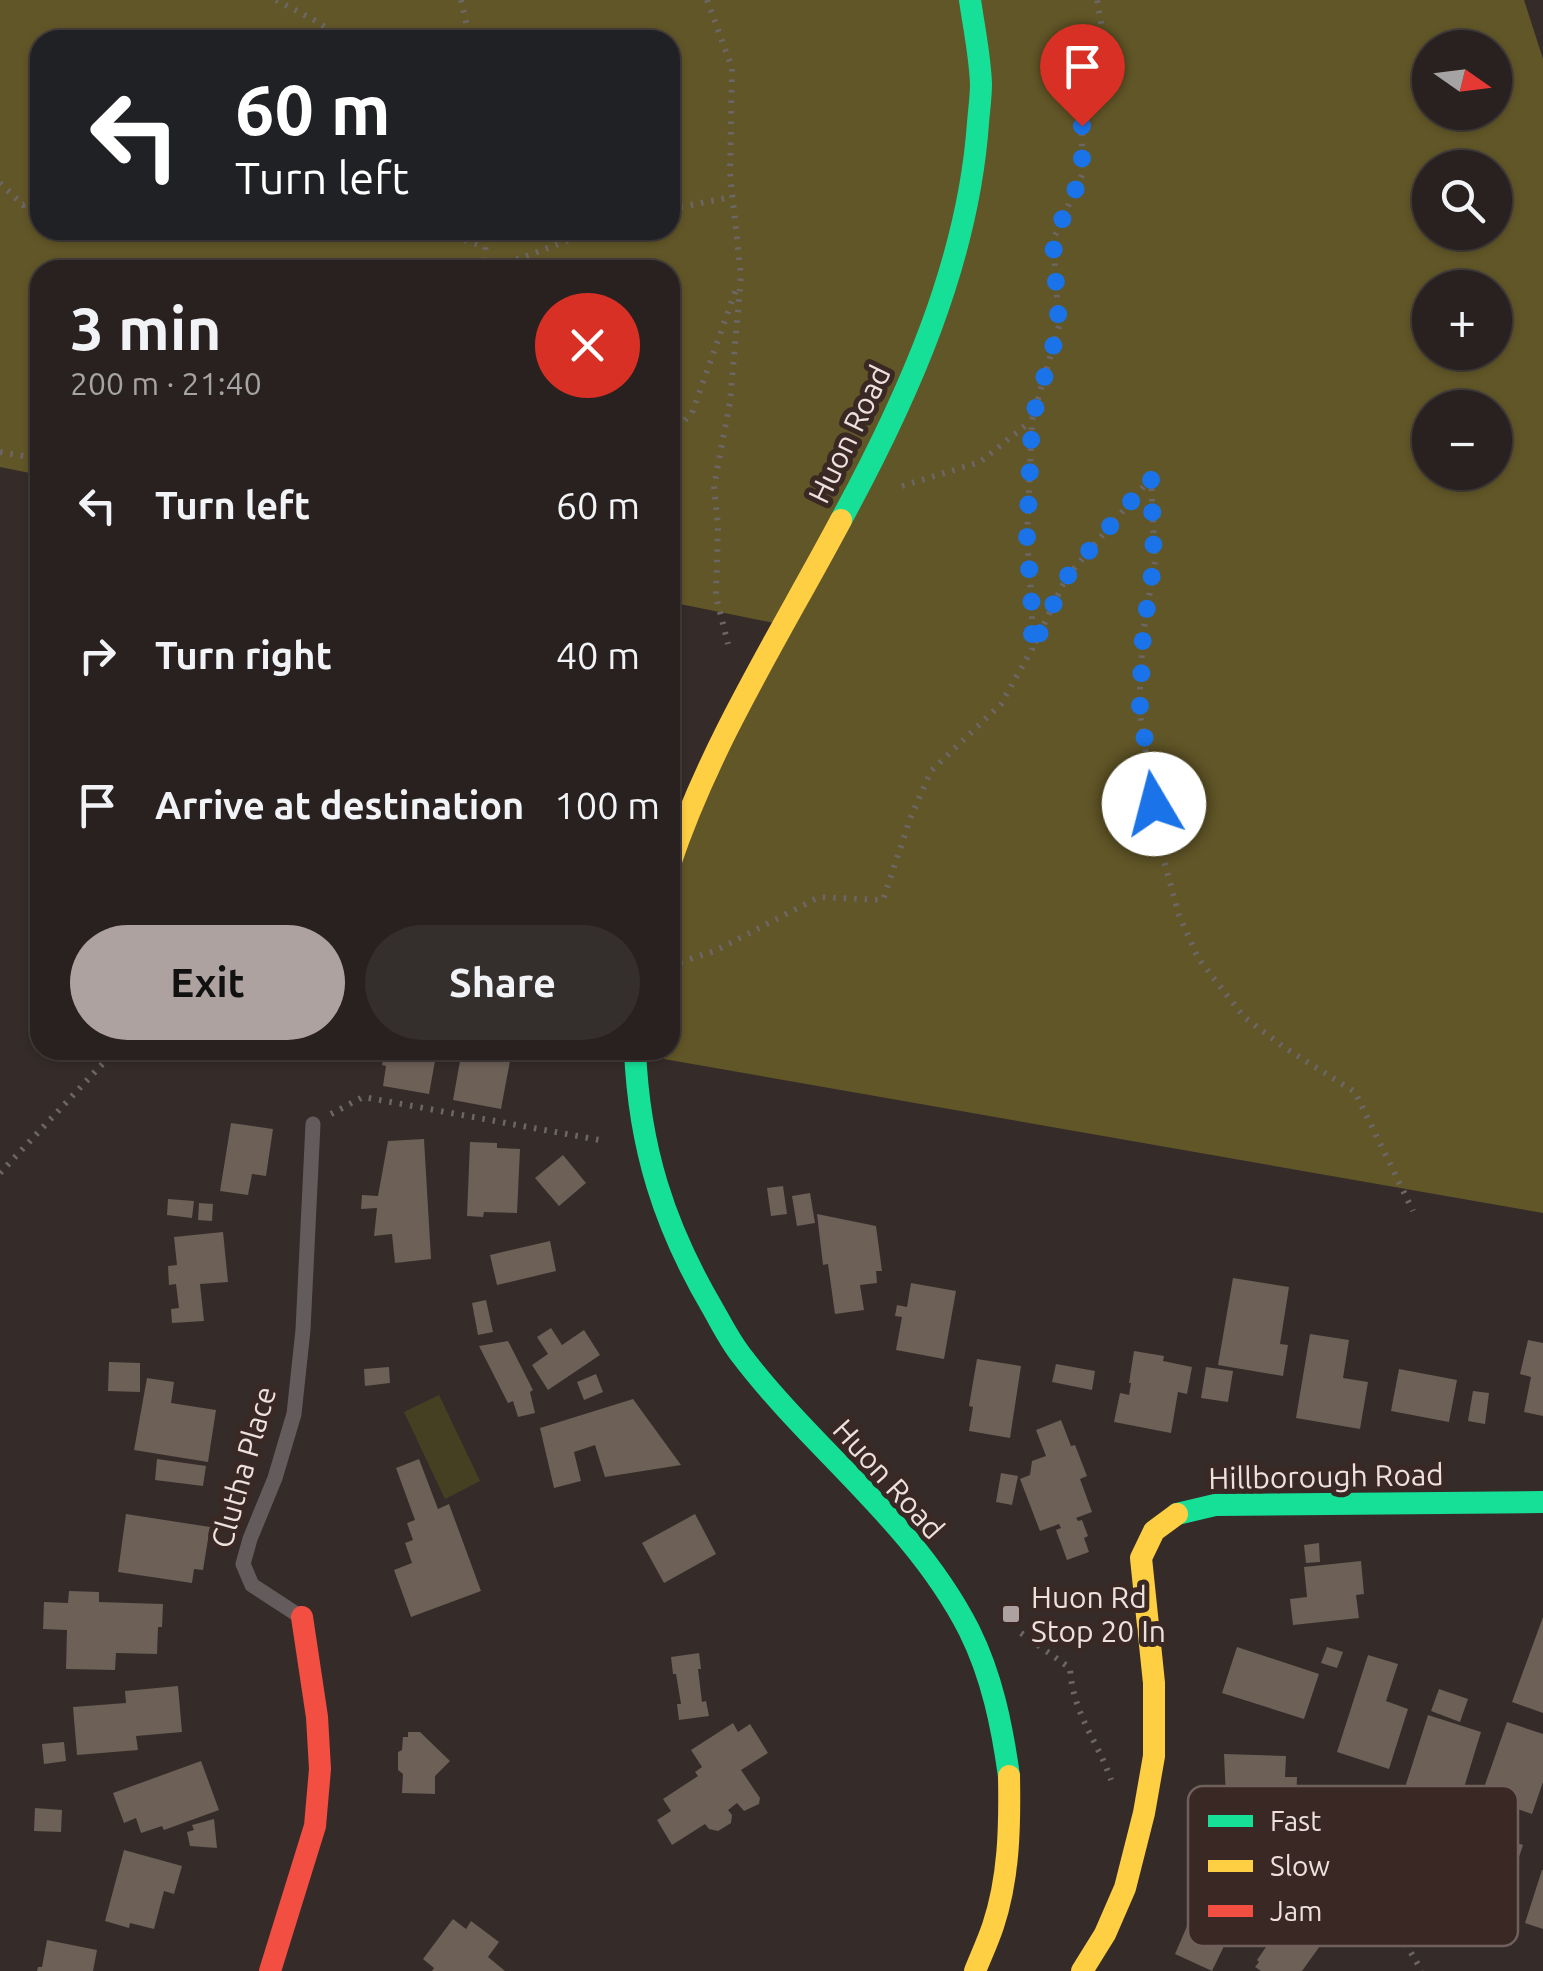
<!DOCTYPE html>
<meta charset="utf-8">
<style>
:root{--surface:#28211f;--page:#342e2c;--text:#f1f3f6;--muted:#a5a3a4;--line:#443e3d;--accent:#ada29f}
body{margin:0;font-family:Ubuntu,sans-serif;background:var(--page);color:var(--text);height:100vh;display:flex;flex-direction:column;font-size:38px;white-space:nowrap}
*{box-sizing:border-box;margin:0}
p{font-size:32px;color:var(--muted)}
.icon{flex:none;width:55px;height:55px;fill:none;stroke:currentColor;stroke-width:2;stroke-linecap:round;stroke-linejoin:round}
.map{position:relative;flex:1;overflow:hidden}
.details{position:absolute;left:30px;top:260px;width:650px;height:800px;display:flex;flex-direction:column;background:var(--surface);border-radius:30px;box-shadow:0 2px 8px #0004,0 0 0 2px var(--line)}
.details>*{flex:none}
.top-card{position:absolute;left:30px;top:30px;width:650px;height:210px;border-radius:30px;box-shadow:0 2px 8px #0004,0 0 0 2px var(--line);background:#202124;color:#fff;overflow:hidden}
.needle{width:65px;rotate:104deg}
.controls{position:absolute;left:1412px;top:30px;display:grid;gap:20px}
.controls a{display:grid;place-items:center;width:100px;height:100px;border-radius:50%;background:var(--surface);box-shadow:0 2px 8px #0004,0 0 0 2px var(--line);font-size:50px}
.pin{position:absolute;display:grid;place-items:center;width:85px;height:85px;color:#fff;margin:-102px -42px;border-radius:50% 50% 50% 0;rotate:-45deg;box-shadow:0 0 10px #0007}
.pin .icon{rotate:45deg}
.me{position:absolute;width:110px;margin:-55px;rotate:352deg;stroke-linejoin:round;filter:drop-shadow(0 0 8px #0008)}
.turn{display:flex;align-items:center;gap:35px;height:210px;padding:0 40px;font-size:45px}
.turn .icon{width:130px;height:130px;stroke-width:2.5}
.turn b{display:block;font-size:70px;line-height:85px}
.round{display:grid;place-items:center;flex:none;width:105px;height:105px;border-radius:52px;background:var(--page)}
.overview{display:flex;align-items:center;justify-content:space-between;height:170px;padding:0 40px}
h1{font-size:60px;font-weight:700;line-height:75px}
.primary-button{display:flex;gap:20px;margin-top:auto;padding:20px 40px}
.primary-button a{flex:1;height:115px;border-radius:60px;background:var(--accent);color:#111;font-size:40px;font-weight:700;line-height:115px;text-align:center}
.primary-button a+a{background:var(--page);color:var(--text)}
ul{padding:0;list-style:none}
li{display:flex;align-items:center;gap:30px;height:150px;padding:0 40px}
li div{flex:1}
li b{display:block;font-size:38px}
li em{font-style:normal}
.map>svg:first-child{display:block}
.green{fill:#464023}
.forest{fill:#615627;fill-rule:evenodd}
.building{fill:#6c6057}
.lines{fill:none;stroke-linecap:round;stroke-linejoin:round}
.path{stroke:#6d6666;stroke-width:6;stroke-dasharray:2.5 8;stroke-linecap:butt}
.lane{stroke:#645b5d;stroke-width:15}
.fast{stroke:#16e098;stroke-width:22}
.slow{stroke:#ffcf43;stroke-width:22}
.jam{stroke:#f24e42;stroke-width:22}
.route{stroke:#1a73e8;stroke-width:18;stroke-dasharray:0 32.4}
.poi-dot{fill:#ada29f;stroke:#3a2824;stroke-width:4}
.labels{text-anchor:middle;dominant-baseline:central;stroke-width:10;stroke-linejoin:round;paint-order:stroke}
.street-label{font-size:30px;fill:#ede1de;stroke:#3a2824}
.poi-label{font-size:30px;fill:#ede1de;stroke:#3a2824;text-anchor:start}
.key{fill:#3a2824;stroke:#70605c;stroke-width:2.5}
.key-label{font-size:28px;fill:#ede1de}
</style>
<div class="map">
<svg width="1543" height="1971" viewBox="0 0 1543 1971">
<rect width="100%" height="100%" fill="#352c29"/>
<path class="green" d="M439 1395 480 1481 445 1499 404 1412Z"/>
<path class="forest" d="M0 0H1524L1543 59V1213L635 1054V1050H670V864L784 625 670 602V270H40V475L0 467ZM40 40H670V230H40ZM1430 48H1495V112H1430ZM1430 168H1495V232H1430ZM1430 288H1495V352H1430ZM1430 408H1495V472H1430Z"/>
<path class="building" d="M385 1050H437L429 1094 383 1086 386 1066 382 1065Z
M462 1050H512L501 1109 453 1100Z
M231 1123 273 1129 266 1176 252 1174 248 1195 220 1191Z
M424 1139 431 1259 395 1263 392 1234 374 1236 377 1208 361 1209 362 1195 378 1196 388 1141Z
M470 1142 497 1143V1148L520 1149 517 1213 484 1212 483 1217 467 1216Z
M563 1155 586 1183 559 1206 535 1178Z
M783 1186 787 1214 771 1216 767 1188Z
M810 1193 815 1223 797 1226 792 1196Z
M168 1199 194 1201 192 1218 167 1215Z
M199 1203 213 1204 212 1221 198 1220Z
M817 1214 876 1226 882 1271H876L877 1283 860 1285 864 1310 835 1314 828 1264 823 1265Z
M223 1232 228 1282 200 1284 204 1321 172 1323 171 1309 179 1308 176 1284 169 1285 168 1266 177 1265 174 1237Z
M550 1241 556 1271 497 1285 490 1255Z
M1233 1278 1289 1287 1280 1344 1288 1345 1283 1376 1218 1365Z
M911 1283 956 1291 944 1359 896 1350 902 1317 895 1316 897 1305 907 1307Z
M486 1300 493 1332 478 1335 472 1303Z
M551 1328 562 1345 584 1330 600 1355 548 1390 532 1365 548 1354 537 1337Z
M1310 1334 1349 1340 1343 1378 1368 1382 1360 1429 1296 1418Z
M1528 1340 1543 1343V1416L1524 1412 1531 1377 1520 1374Z
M508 1341 533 1390 530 1392 535 1413 518 1417 513 1401 508 1403 479 1346Z
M1134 1351 1164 1356 1163 1361 1192 1367 1187 1394 1178 1392 1171 1433 1114 1422 1120 1393 1129 1395 1131 1383H1129Z
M977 1359 1021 1366 1010 1438 969 1431 973 1407 969 1406Z
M109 1362 140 1363V1392L108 1391Z
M1056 1364 1095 1371 1092 1390 1052 1382Z
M389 1367 390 1383 365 1386 364 1369Z
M1206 1367 1233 1371 1228 1402 1201 1398Z
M1399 1369 1457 1380 1449 1422 1391 1411Z
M596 1374 603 1392 584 1400 577 1382Z
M147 1378 174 1382 171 1403 216 1410 208 1462 134 1450Z
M1473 1391 1489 1393 1485 1424 1468 1421Z
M633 1399 681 1465 605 1477 595 1445 574 1452 581 1481 554 1488 540 1428Z
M1061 1420 1071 1446 1075 1445 1087 1476 1080 1479 1092 1512 1076 1518 1078 1521 1082 1520 1088 1536 1084 1538 1089 1552 1067 1560 1056 1530 1061 1528 1059 1524 1040 1531 1020 1479 1030 1475 1032 1461 1046 1456 1036 1430Z
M157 1459 206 1466 203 1486 155 1480Z
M419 1459 438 1509 449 1504 481 1591 411 1617 394 1570 412 1563 405 1543 413 1540 407 1523 415 1520 396 1468Z
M1001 1473 1018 1476 1012 1505 996 1502Z
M126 1514 210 1527 203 1570 194 1569 192 1583 118 1572Z
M695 1514 716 1554 664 1583 642 1543Z
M1319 1543 1320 1562 1306 1563 1304 1545Z
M1361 1561 1364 1594 1356 1595 1359 1618 1293 1625 1290 1599 1307 1597 1304 1567Z
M69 1591 99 1592V1602L163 1604 162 1627H158L157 1654 116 1653 115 1670 66 1669 67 1630 43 1629 44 1602 68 1603Z
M1543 1617V1713L1512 1702Z
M1237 1647 1319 1674 1304 1719 1222 1693Z
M1327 1647 1343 1652 1337 1668 1321 1663Z
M699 1653 701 1669H698L702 1702 706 1701 709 1716 679 1720 677 1704H681L676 1674H673L671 1657Z
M1368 1655 1398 1664 1386 1701 1408 1709 1389 1769 1337 1752Z
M178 1686 182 1732 136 1736 138 1750 77 1755 73 1707 126 1703 125 1691Z
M1439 1689 1468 1699 1460 1722 1431 1711Z
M1428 1715 1481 1732 1455 1817 1401 1800Z
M1507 1722 1543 1734V1782L1532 1814 1515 1808 1510 1823 1506 1839 1523 1845 1498 1920 1447 1903 1472 1828 1475 1829 1484 1798 1481 1796Z
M733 1723 738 1732 750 1724 768 1753 741 1770 760 1798 759 1804 744 1811 737 1803 728 1810 732 1815 731 1823 718 1831 709 1829 705 1824 672 1845 657 1820 671 1811 663 1799 698 1776 695 1772 702 1767 691 1750Z
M408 1732H420L450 1761 435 1776V1794L402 1793 403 1774 398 1770V1752L402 1750 403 1737H408Z
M64 1742 66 1761 44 1764 42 1744Z
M1224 1754 1286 1756 1285 1777H1297L1296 1803H1285L1284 1841 1246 1840V1797L1226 1798Z
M201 1761 219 1810 164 1830 162 1826 141 1833 136 1818 124 1823 113 1793Z
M35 1808 62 1810 61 1832 34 1831Z
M214 1819 217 1848 190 1846 187 1832 194 1830 192 1825Z
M124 1850 182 1866 174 1894 164 1891 154 1929 130 1923 129 1928 105 1921Z
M1542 1870H1543V1929L1525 1923Z
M1294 1907 1330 1932 1302 1971H1261L1255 1967 1259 1962 1257 1960Z
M453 1919 466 1929 471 1921 499 1942 488 1957 505 1971H432L434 1968 423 1959Z
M1188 1924 1226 1942 1212 1971 1175 1954Z
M47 1940 97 1950 93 1971H37L38 1967H42Z"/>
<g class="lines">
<path class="path" d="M276 0 318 22 344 40
M461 0 470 40
M707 0 732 68 730 174 741 276 730 402 714 486 718 526 716 596 728 644
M0 183 23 205 40 199
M670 209 732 197
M435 230 485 247
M485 264 519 259 595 230
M482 270 485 264 486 230
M670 435 692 413 738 284
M0 452 40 459
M1151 478 1155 561 1143 634 1139 706 1159 843 1179 915 1198 958 1244 1017 1285 1048 1355 1092 1413 1211
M902 486 980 462 1031 421
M1035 643 1066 578 1150 479
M670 965 715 951 819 897 883 900 910 819 931 771 1001 704 1032 649V609L1027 538 1032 420 1059 326 1053 240 1082 175V127L1105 46 1097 0
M331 1114 363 1097 605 1141
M0 1173 108 1058
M1021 1633 1070 1668C1073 1715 1097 1739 1111 1780
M1195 1828 1216 1863 1393 1923 1422 1971"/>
<path class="lane" d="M298 1615 252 1585 243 1564 250 1539 275 1478 294 1414 303 1330 313 1124"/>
<path class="fast" d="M841 520C908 397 968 263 978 123 979 110 981 97 981 84 980 56 974 28 970 0
M635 1050C639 1147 664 1226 713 1309 722 1325 730 1341 741 1355 813 1450 914 1522 969 1630 992 1676 1002 1726 1009 1776
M1177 1514 1215 1505 1543 1502"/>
<path class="slow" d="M670 864C710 744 782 631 841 520
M975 1971C981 1956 988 1941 993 1926 1009 1878 1010 1827 1009 1776
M1082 1971 1105 1934 1125 1888 1144 1813 1154 1756V1683L1141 1558 1154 1531 1177 1514"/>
<path class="jam" d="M270 1971 315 1826 320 1769 317 1717 302 1617"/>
</g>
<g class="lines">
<path class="route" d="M1082 126V175L1053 240 1059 326 1032 420 1027 538 1032 609V649L1066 578 1151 478 1154 561 1143 634 1140 706 1154 804"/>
</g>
<rect class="poi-dot" x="1001" y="1604" width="20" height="20" rx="5"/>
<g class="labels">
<g class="street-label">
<text transform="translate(849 434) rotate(-64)">Huon Road</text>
<text transform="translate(243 1467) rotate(-74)">Clutha Place</text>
<text transform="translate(1326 1476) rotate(-1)">Hillborough Road</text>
<text transform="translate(889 1479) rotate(48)">Huon Road</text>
</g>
<g class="poi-label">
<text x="1031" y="1597">Huon Rd<tspan x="1031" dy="34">Stop 20 In</tspan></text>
</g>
</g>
<rect x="1188" y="1786" width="330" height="160" rx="15" class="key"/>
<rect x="1208" y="1815" width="45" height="12" fill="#16e098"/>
<rect x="1208" y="1860" width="45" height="12" fill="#ffcf43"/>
<rect x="1208" y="1905" width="45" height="12" fill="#f24e42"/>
<g class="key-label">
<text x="1270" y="1831">Fast</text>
<text x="1270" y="1876">Slow</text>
<text x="1270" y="1921">Jam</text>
</g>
</svg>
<div class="controls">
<a><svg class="needle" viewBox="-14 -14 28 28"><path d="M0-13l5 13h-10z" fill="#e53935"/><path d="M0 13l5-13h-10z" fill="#a5a3a4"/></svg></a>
<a><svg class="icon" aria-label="search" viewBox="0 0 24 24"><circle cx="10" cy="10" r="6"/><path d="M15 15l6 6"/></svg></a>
<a>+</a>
<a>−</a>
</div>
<div class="pin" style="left:1082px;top:126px;background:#d93025"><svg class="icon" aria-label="arrive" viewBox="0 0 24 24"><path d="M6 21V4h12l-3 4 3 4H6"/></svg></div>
<svg class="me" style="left:1154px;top:804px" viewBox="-20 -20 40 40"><circle r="19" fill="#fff"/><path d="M0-13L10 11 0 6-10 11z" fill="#1a73e8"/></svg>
<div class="top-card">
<div class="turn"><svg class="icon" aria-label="left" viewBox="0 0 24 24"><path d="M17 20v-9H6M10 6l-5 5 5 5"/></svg><div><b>60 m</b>Turn left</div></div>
</div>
<section class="details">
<div class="overview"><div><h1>3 min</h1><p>200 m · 21:40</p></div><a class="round" style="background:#d93025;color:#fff"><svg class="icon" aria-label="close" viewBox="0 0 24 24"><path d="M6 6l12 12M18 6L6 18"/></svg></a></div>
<ul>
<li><svg class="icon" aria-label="left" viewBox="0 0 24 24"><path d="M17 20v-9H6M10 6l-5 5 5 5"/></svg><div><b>Turn left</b></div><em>60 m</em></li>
<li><svg class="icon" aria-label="right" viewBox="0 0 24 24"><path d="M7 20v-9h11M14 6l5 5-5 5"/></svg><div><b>Turn right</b></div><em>40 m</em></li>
<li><svg class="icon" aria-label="arrive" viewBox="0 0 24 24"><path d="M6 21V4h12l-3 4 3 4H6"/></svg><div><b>Arrive at destination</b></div><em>100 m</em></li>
</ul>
<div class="primary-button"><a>Exit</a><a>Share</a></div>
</section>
</div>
